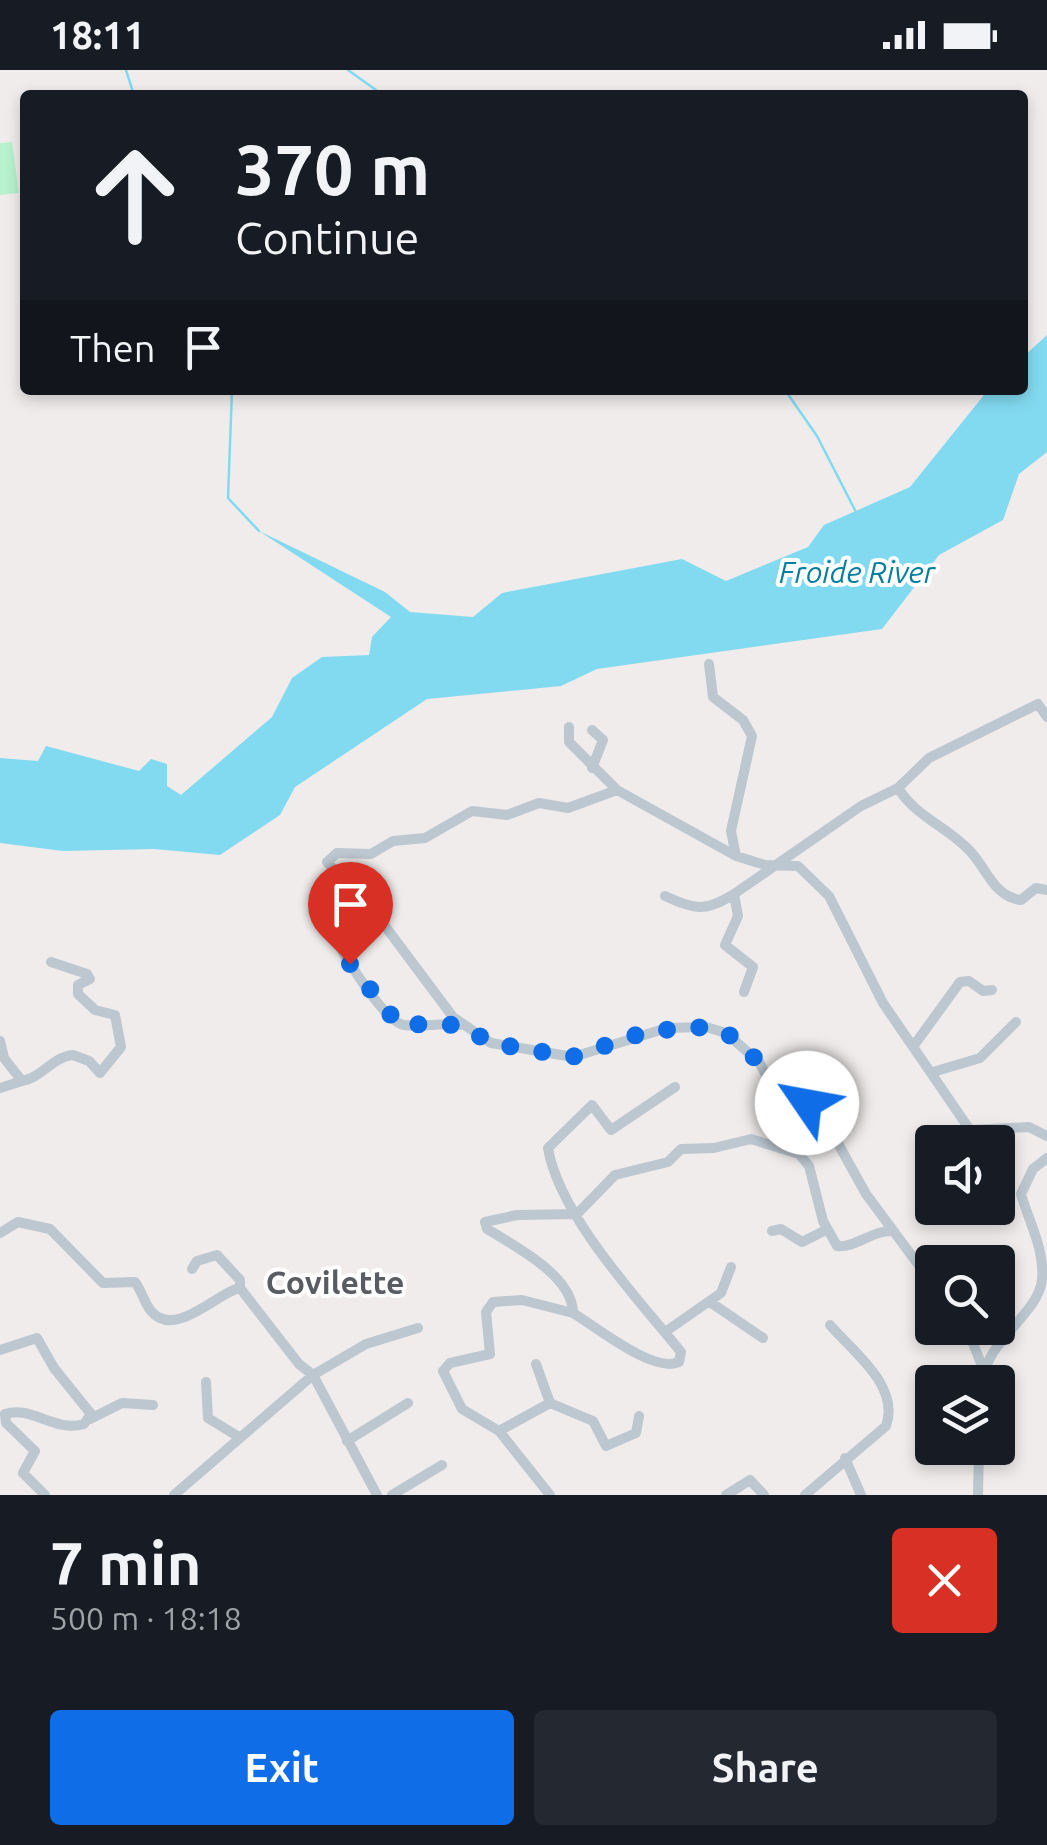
<!DOCTYPE html>
<meta charset="utf-8">
<style>
:root{--surface:#171b24;--page:#242831;--text:#f1f3f6;--muted:#9ea1a6;--accent:#0f6ee7}
body{margin:0;font-family:Ubuntu,sans-serif;background:var(--page);color:var(--text);height:100vh;display:flex;flex-direction:column;font-size:38px;white-space:nowrap}
*{box-sizing:border-box;margin:0}
p{font-size:32px;color:var(--muted)}
.icon{flex:none;width:55px;height:55px;fill:none;stroke:currentColor;stroke-width:2;stroke-linecap:round;stroke-linejoin:round}
.map{position:relative;height:1425px;overflow:hidden}
.panel{display:flex;flex-direction:column;background:var(--surface);flex:1}
.panel>*{flex:none}
.top-card{position:absolute;left:20px;top:20px;width:1008px;height:305px;border-radius:10px;box-shadow:0 5px 15px #0003;background:#171b24;color:var(--text);overflow:hidden}
.controls{position:absolute;left:915px;top:1055px;display:grid;gap:20px}
.controls a{display:grid;place-items:center;width:100px;height:100px;border-radius:10px;background:var(--surface);box-shadow:0 5px 15px #0003;font-size:50px}
.pin{position:absolute;display:grid;place-items:center;width:85px;height:85px;color:#fff;margin:-102px -42px;border-radius:50% 50% 50% 0;rotate:-45deg;box-shadow:0 0 10px #0007}
.pin .icon{rotate:45deg}
.me{position:absolute;width:110px;margin:-55px;rotate:303deg;stroke-linejoin:round;filter:drop-shadow(0 0 8px #0008)}
.turn{display:flex;align-items:center;gap:35px;height:210px;padding:0 50px;font-size:45px}
.turn .icon{width:130px;height:130px;stroke-width:2.5}
.turn b{display:block;font-size:70px;line-height:85px}
.then{display:flex;align-items:center;height:95px;padding:0 50px;background:#0003;gap:20px;font-size:38px}
.round{display:grid;place-items:center;flex:none;width:105px;height:105px;border-radius:10px;background:var(--page)}
.overview{display:flex;align-items:center;justify-content:space-between;height:170px;padding:0 50px}
h1{font-size:60px;font-weight:600;line-height:75px}
.cta{display:flex;gap:20px;margin-top:auto;padding:20px 50px}
.cta a{flex:1;height:115px;border-radius:10px;background:var(--accent);color:#fff;font-size:40px;font-weight:600;line-height:115px;text-align:center}
.cta a+a{background:var(--page);color:var(--text)}
.status{display:flex;justify-content:space-between;align-items:center;height:70px;padding:0 50px;background:var(--surface);direction:ltr}
.status svg{height:28px;fill:currentColor}
.map>svg:first-child{display:block}
.green{fill:#b7f1cd}
.water{fill:#82daf0}
.lines{fill:none;stroke-linecap:round;stroke-linejoin:round}
.stream{stroke:#82daf0;stroke-width:2.5}
.minor{stroke:#bcc7d0;stroke-width:10}
.route{stroke:#0f6ee7;stroke-width:18;stroke-dasharray:0 32.4}
.labels{text-anchor:middle;dominant-baseline:central;stroke-width:8;stroke-linejoin:round;paint-order:stroke}
.water-label{font-size:30px;font-style:italic;fill:#057f9e;stroke:#fff}
.quarter-label{font-size:32px;font-weight:bold;fill:#595d62;stroke:#fff}
</style>
<div class="status"><b>18:11</b><svg viewBox="0 0 49 12"><path d="M0 12V9h3v3zM5 12V6h3v6zM10 12V3h3v9zM15 12V0h3v12zM26 1h20v11H26zM47 4h2v5h-2z"/></svg></div>
<div class="map">
<svg width="1047" height="1425" viewBox="0 0 1047 1425">
<rect width="100%" height="100%" fill="#f0ecec"/>
<path class="green" d="M12 72 19 123 0 125V73Z"/>
<path class="water" d="M1047 265V382L1019 404 1003 450 939 485 882 559 597 599 561 616 427 629 295 717 280 745 220 785 154 779 63 781 0 773V688L38 691 46 676 139 701 151 689 167 694V716L181 725 272 647 292 608 322 587 369 585 372 567 391 547 259 461 385 522 410 542 473 547 502 523 682 489 726 511 808 477 824 455 910 417 988 320H1022L1023 287Z"/>
<g class="lines">
<path class="stream" d="M126 0 134 25
M348 0 383 25
M232 320 228 428 259 461
M785 320 817 366 857 444"/>
<path class="minor" d="M709 594 713 627 743 650 752 666 731 761 736 786 765 795 798 796 829 826 883 933 970 1060 1029 1057 1047 1066
M569 657V672L617 720
M592 660 603 670 592 698
M898 718C916 747 948 757 970 781 987 799 994 827 1021 830L1036 818 1047 820
M736 786 617 720 568 738 539 733 507 745 472 741 425 768 393 771 371 784 337 783 327 792 382 852 453 947 491 973 573 987 667 958 706 957 726 963 759 992 772 1016 807 1033 825 1050 866 1124 932 1213
M665 826C695 840 706 842 734 824
M370 841 335 849 332 861C341 881 384 952 404 955 422 958 441 952 460 955
M744 922 753 897 725 875 738 846 734 824 861 736 898 718 929 688 1038 634 1047 647
M0 971 4 988 22 1011 0 1018
M915 974 960 912 969 911 983 921 992 920
M933 1002 980 988 1016 952
M22 1011C43 1007 52 987 73 985L89 991 100 1003 121 977 115 945 95 940 78 924V915L90 909 87 904 51 892
M772 1161 781 1159 802 1172 826 1160
M0 1163 18 1152 50 1159 103 1213 135 1212C142 1221 144 1233 151 1241 175 1270 219 1221 240 1218L299 1294 313 1305 377 1425
M192 1199 197 1191 217 1185 240 1210V1218
M710 1232 763 1268
M573 1243C596 1257 654 1304 679 1292L681 1282C638 1229 559 1145 548 1078L592 1035 611 1060 675 1017
M967 1258 984 1301
M665 1262 721 1223 731 1197
M0 1280 37 1268 54 1298 91 1344 84 1354C54 1363 32 1335 5 1344L6 1353 35 1381 23 1403 45 1425
M536 1294 550 1333 593 1351 606 1376 636 1363 639 1346
M206 1312 208 1348 239 1367
M983 1312C985 1271 1038 1245 1042 1210 1045 1180 1029 1152 1021 1124L1033 1099 1047 1088
M90 1349 122 1333 153 1335
M499 1361 550 1333
M347 1371 408 1333
M845 1388 861 1425
M174 1425 313 1305 366 1274 418 1258
M392 1425 442 1395
M550 1425 499 1361 462 1339 443 1301 450 1293 490 1284 486 1242 493 1232 522 1230 573 1243C573 1206 515 1176 487 1159L485 1152 517 1145 577 1144 615 1105 668 1092 681 1079 714 1078 751 1069 799 1084 809 1096 823 1151 837 1176C856 1178 872 1160 893 1161
M726 1425 750 1410 764 1425
M805 1425 886 1356C900 1316 855 1284 830 1255
M978 1425 979 1378"/>
</g>
<g class="lines">
<path class="route" d="M350 894 398 954 461 955 491 973 572 987 648 961 706 957 726 962 759 992 772 1016 807 1033"/>
</g>
<g class="labels">
<g class="water-label">
<text x="857" y="502">Froide River</text>
</g>
<g class="quarter-label">
<text x="335" y="1212">Covilette</text>
</g>
</g>
</svg>
<div class="controls">
<a><svg class="icon" aria-label="sound" viewBox="0 0 24 24"><path d="M4 9h4l5-4v14l-5-4H4zM17 9q2 3 0 6"/></svg></a>
<a><svg class="icon" aria-label="search" viewBox="0 0 24 24"><circle cx="10" cy="10" r="6"/><path d="M15 15l6 6"/></svg></a>
<a><svg class="icon" aria-label="layers" viewBox="0 0 24 24"><path d="M12 4l9 5-9 5-9-5zM3 14l9 5 9-5"/></svg></a>
</div>
<div class="pin" style="left:350px;top:894px;background:#d93025"><svg class="icon" aria-label="arrive" viewBox="0 0 24 24"><path d="M6 21V4h12l-3 4 3 4H6"/></svg></div>
<svg class="me" style="left:807px;top:1033px" viewBox="-20 -20 40 40"><circle r="19" fill="#fff"/><path d="M0-13L10 11 0 6-10 11z" fill="#0f6ee7"/></svg>
<div class="top-card">
<div class="turn"><svg class="icon" aria-label="ahead" viewBox="0 0 24 24"><path d="M12 20V5M6 11l6-6 6 6"/></svg><div><b>370 m</b>Continue</div></div>
<div class="then">Then<svg class="icon" aria-label="arrive" viewBox="0 0 24 24"><path d="M6 21V4h12l-3 4 3 4H6"/></svg></div>
</div>
</div>
<section class="panel">
<div class="overview"><div><h1>7 min</h1><p>500 m · 18:18</p></div><a class="round" style="background:#d93025;color:#fff"><svg class="icon" aria-label="close" viewBox="0 0 24 24"><path d="M6 6l12 12M18 6L6 18"/></svg></a></div>
<div class="cta"><a>Exit</a><a>Share</a></div>
</section>
